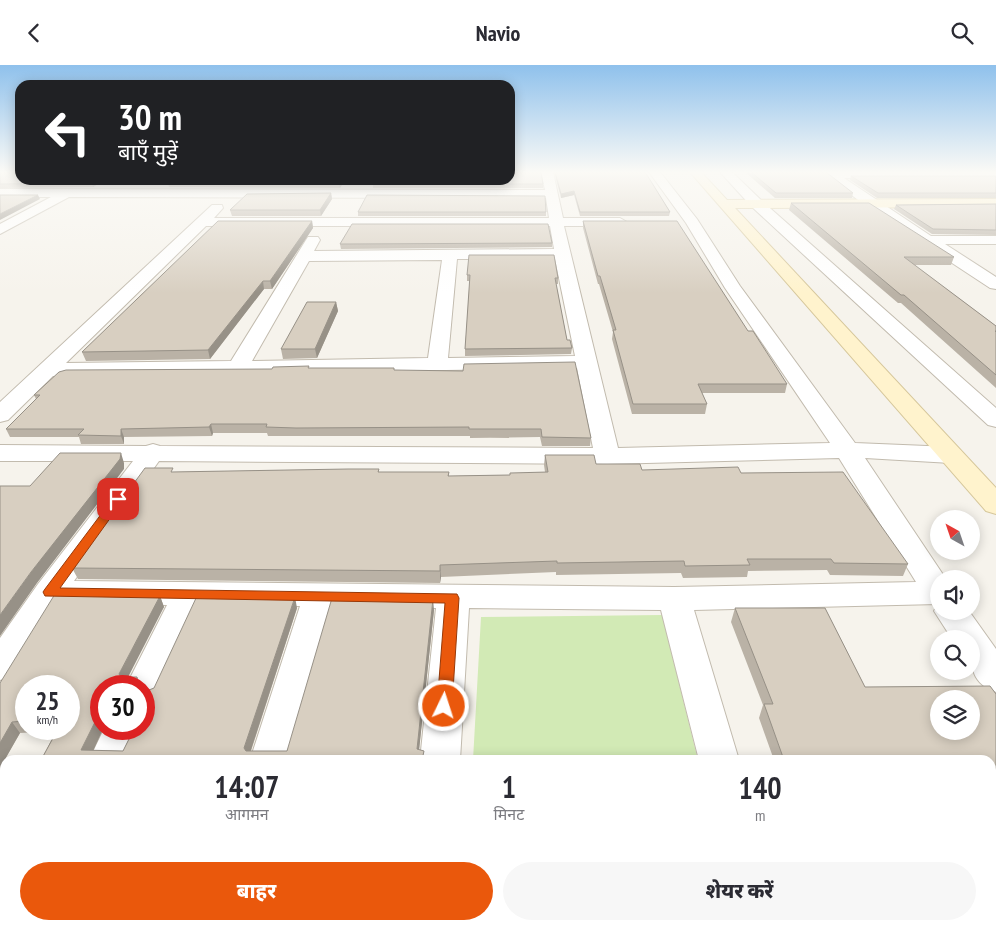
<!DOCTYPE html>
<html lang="hi">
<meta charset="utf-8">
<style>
:root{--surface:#fff;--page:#f7f7f7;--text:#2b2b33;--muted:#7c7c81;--accent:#ea580c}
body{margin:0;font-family:"PT Sans Narrow","Noto Sans Devanagari",sans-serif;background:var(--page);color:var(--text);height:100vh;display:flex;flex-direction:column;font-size:19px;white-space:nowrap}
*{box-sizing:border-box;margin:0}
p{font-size:16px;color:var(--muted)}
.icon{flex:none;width:28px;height:28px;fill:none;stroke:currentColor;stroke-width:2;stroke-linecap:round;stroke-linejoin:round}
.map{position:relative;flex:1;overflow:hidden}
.panel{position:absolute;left:0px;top:690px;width:996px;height:175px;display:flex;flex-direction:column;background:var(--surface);border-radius:15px 15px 0 0;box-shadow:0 2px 12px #0003}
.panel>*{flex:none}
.top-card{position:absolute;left:15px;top:15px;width:500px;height:105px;border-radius:15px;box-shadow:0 2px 12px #0003;background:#202124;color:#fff;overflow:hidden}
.needle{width:32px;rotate:320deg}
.fabs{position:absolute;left:930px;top:445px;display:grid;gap:10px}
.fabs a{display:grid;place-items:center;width:50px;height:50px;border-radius:50%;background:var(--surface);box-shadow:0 2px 12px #0003;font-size:25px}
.speed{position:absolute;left:15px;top:610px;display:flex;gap:10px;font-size:25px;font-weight:700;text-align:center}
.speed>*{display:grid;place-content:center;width:65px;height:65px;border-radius:50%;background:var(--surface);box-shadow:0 2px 12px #0003;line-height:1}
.speed small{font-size:12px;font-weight:400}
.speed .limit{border:8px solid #d22;background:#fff;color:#111}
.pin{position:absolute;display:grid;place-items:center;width:42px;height:42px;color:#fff;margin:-21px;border-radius:10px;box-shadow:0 2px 8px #0006}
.me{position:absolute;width:55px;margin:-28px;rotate:4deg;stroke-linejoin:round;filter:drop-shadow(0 0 4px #0008)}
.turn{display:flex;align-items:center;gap:18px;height:105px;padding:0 20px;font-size:22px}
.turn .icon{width:65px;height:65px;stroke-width:2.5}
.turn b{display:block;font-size:35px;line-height:42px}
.eta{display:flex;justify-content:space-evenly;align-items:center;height:85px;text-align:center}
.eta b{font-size:30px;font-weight:800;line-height:35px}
.cta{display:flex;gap:10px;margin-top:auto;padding:10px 20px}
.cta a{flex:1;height:58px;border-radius:30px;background:var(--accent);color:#fff;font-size:20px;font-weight:800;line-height:58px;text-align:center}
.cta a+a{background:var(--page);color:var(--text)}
header{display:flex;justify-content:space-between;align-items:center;height:65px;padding:0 20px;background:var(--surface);font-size:22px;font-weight:800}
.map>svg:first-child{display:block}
.green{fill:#d2eab5}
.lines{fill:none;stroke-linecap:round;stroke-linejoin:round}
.street-casing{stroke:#c2bbae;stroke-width:2}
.secondary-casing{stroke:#d6c79b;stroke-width:2}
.street{fill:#fff;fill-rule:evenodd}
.secondary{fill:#fff3cd;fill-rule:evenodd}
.wall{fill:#bab2a6;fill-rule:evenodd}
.shaded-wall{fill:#979187}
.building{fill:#d8cfc1;stroke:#979187;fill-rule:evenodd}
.route{fill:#ea580c;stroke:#983908}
</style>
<header><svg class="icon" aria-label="back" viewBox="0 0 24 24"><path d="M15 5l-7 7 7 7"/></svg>Navio<svg class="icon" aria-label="search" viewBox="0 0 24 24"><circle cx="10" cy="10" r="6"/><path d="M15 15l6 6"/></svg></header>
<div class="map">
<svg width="996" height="865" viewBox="0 0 996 865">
<rect width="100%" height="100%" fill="#f6f3ec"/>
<path class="green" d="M662 550 698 695H473L481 552Z
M463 860H738L739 865H463Z"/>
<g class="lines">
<defs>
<path id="street" d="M541 107H553L563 153H620L627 157 620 161H564L618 383 830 378 725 223 686 158 649 107H660L697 154 740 221 855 378 951 382 960 385 964 390 960 395 951 398 865 393 946 514H939V546H969L996 584V627C969 618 971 598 971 574H952L934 546 938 539 694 545 739 695H699L661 545 469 543 460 695H420L436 543 333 542 290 695H250L300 541 200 540 157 634 144 638V621H126L167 540 58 538 13 611 0 615V573L38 519 133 396H0V380L146 381 153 379 160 381 593 383 577 303 53 311 8 355 0 357V337L212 140H222L223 143 214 153H549L546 133 69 132 0 169V159L51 132H0V124L545 125ZM206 161H550L554 184 314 186 320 175 318 172H308L306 175 231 296 66 298ZM457 194H555L575 291 448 293ZM442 195 428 293 252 296 309 196ZM839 393 916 517 674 522 74 516 159 396 607 399Z
M720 107H732L762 136 996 343V362L988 360 752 142Z
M822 107H996V113H844L931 171H996V179H945L996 212V224L990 223 867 142Z
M104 664H143L129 695H89Z
M5 860H55L53 865H3Z
M404 860H452L453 865H403Z
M740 860H788L790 865H740Z"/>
<path id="secondary" d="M690 107H701L727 135 996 134V142L735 143 996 423V449L986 446Z"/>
</defs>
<use href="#street" class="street-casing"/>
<use href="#secondary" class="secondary-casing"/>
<use href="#street" class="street"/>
<use href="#secondary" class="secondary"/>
</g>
<path class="wall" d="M0 107 20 115H105L93 122 0 123Z
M554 107H645L670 147 669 151H580L574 130 561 133Z
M745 107H826L853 128 852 133H775Z
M851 111H996V133H877L850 115Z
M173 115H345L340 123 169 122 168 118Z
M368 115H510L543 119V123H373V118Z
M331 128 332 134 321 151H232L230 145Z
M791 138 954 192 951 200H914L996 261V323L901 238H898L789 145Z
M996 139V170L932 169 894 144 896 140Z
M358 147H546V151H358Z
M312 156 313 163 272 224H264L210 294 86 296 82 287Z
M583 156 748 266 787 319 785 328H702L707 339 705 349H632L612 274 613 267 599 219H598L583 163Z
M552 178V182L341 184 340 179Z
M467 210 558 213V219H556L567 275 572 283 571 289 465 291V284L470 216H467Z
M336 237 338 246 317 293 283 294 281 284Z
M309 303 395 305 591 373 590 381H542L540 372 470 373V371H268L267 368H213L212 371 124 372V379H81L79 372H10L6 364 36 334 34 330Z
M545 390 596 399 642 405 741 408 908 499 903 511 830 510 827 505 748 506 747 512 683 513 681 508 556 510V507L441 512 440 518 78 514 72 503 174 407 379 404V407H449V411L510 410 545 407 544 400Z
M160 531 164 542 101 621V664H103L93 685 123 686 154 623 297 543 251 686H287L434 545 419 684 41 695 56 666 20 668 0 703V618ZM26 621H69V664H26Z
M735 543H825L865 622 990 621 996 629V865H819L818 860H991V695H774L759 653 763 640 731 557ZM939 634H971V666H939Z
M0 739H5V835H0Z"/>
<path class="shaded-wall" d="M97 115H105L93 122 92 118Z
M342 115H345L340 123 339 119Z
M574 126V130L561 133V129Z
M331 128 332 134 321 151 320 145Z
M38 130 40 134 0 155V149Z
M312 156 313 163 272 224 270 216Z
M263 216 264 224 210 294 208 285Z
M336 237 338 246 317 293 315 284Z
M211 359 213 368 212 371 209 362Z
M121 364 124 372V379L121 371Z
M121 388 124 398V404L37 518 0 571V550L31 507Z
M440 500 441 512 440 518Z
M160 531 164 542 124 620 119 609Z
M295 532 297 543 248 694 244 683Z
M433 534 434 545 418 695 417 684Z
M137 612 141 621H137Z
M98 651 101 657V664H103L89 695 81 685Z
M12 657 20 668 0 703V678Z"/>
<path class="building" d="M0 107H20V115H97L92 118 0 119Z
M510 107H541L543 119H373L375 115H510Z
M555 107H645L652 118 670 147H580L574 126 561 129Z
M751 107H826L853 128H776Z
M851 111H996V128H878Z
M173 115H342L339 119 168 118Z
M331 128 320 145H230L247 129Z
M0 130H38L0 149Z
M367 130 545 131 546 147H358Z
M791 138H869L954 192H904L996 261V266H995L996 267V310L904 230H901Z
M996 139V165L933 164 896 140Z
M218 156H312L270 216H263L208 285 82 287Z
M583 156H677L748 266H753L787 319H698L707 339H633L613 265H616L600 211H598Z
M352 159H548L552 178 340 179Z
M469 190H554L558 213H555L567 275H570L572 283 465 284 470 210H467Z
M307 237H336L315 284H281Z
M575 297 591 373 542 372 541 364H469V362L296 363 266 362 267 359H211L209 362 121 364V371L78 370 84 364H6L40 330H34L59 307 66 305 272 304 273 302 309 301 308 303H394V305L463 306 464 299Z
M60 388H121L120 394 31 507 0 550V421H30Z
M545 390H594L596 399H640L642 405 738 402 741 408 843 407 908 499 834 498 831 494H747L750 500 685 501 684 496 557 498V496L440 500V506L72 503 145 403H173L171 407 348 404H379L378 407H449L448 411 510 410V408L548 407Z
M55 529 160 531 119 609 121 612H137V621H101V651H98L81 685 123 686 134 664H144V627L154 623 197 531 295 532 244 683 246 686H287L332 533 433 534 417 684 424 686 422 695H41L58 664H69V621H26V656L12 657 0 678V618Z
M735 543H825L865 622 990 621 996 629V865H831L829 860H991V695H780H784L764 639H773ZM939 634H971V666H939Z
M0 739H5V825H0Z
M31 860H402V865H29Z"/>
<linearGradient id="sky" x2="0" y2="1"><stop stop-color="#8fc1ec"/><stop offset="0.47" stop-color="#fbfaf6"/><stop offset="1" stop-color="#fbfaf6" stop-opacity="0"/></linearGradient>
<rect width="996" height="228" fill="url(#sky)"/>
<path class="route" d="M118 431 124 434 60 523 457 529 459 533 452 641 450 646 444 648 439 646 437 641 445 538 45 531 43 527 45 524 114 432Z"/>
</svg>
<div class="fabs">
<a><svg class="needle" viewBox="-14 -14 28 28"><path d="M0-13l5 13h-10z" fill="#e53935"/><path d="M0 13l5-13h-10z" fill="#7c7c81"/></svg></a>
<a><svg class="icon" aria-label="sound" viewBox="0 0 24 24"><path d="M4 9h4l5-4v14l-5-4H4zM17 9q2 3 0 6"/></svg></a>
<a><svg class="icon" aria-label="search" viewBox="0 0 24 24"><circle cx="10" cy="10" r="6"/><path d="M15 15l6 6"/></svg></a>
<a><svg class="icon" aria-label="layers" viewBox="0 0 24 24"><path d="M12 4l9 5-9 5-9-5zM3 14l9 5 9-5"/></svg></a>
</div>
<div class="speed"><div>25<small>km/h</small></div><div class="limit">30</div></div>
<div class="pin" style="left:118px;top:434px;background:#d93025"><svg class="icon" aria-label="arrive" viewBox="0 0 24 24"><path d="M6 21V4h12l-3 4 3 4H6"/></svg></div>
<svg class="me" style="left:444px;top:641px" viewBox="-20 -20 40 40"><circle r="17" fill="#ea580c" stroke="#fff" stroke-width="3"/><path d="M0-11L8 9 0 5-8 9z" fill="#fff"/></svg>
<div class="top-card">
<div class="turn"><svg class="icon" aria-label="left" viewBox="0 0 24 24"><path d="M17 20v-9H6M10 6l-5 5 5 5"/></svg><div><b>30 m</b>बाएँ मुड़ें</div></div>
</div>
<section class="panel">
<div class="eta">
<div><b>14:07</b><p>आगमन</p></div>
<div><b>1</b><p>मिनट</p></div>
<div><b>140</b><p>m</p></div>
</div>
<div class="cta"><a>बाहर</a><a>शेयर करें</a></div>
</section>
</div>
